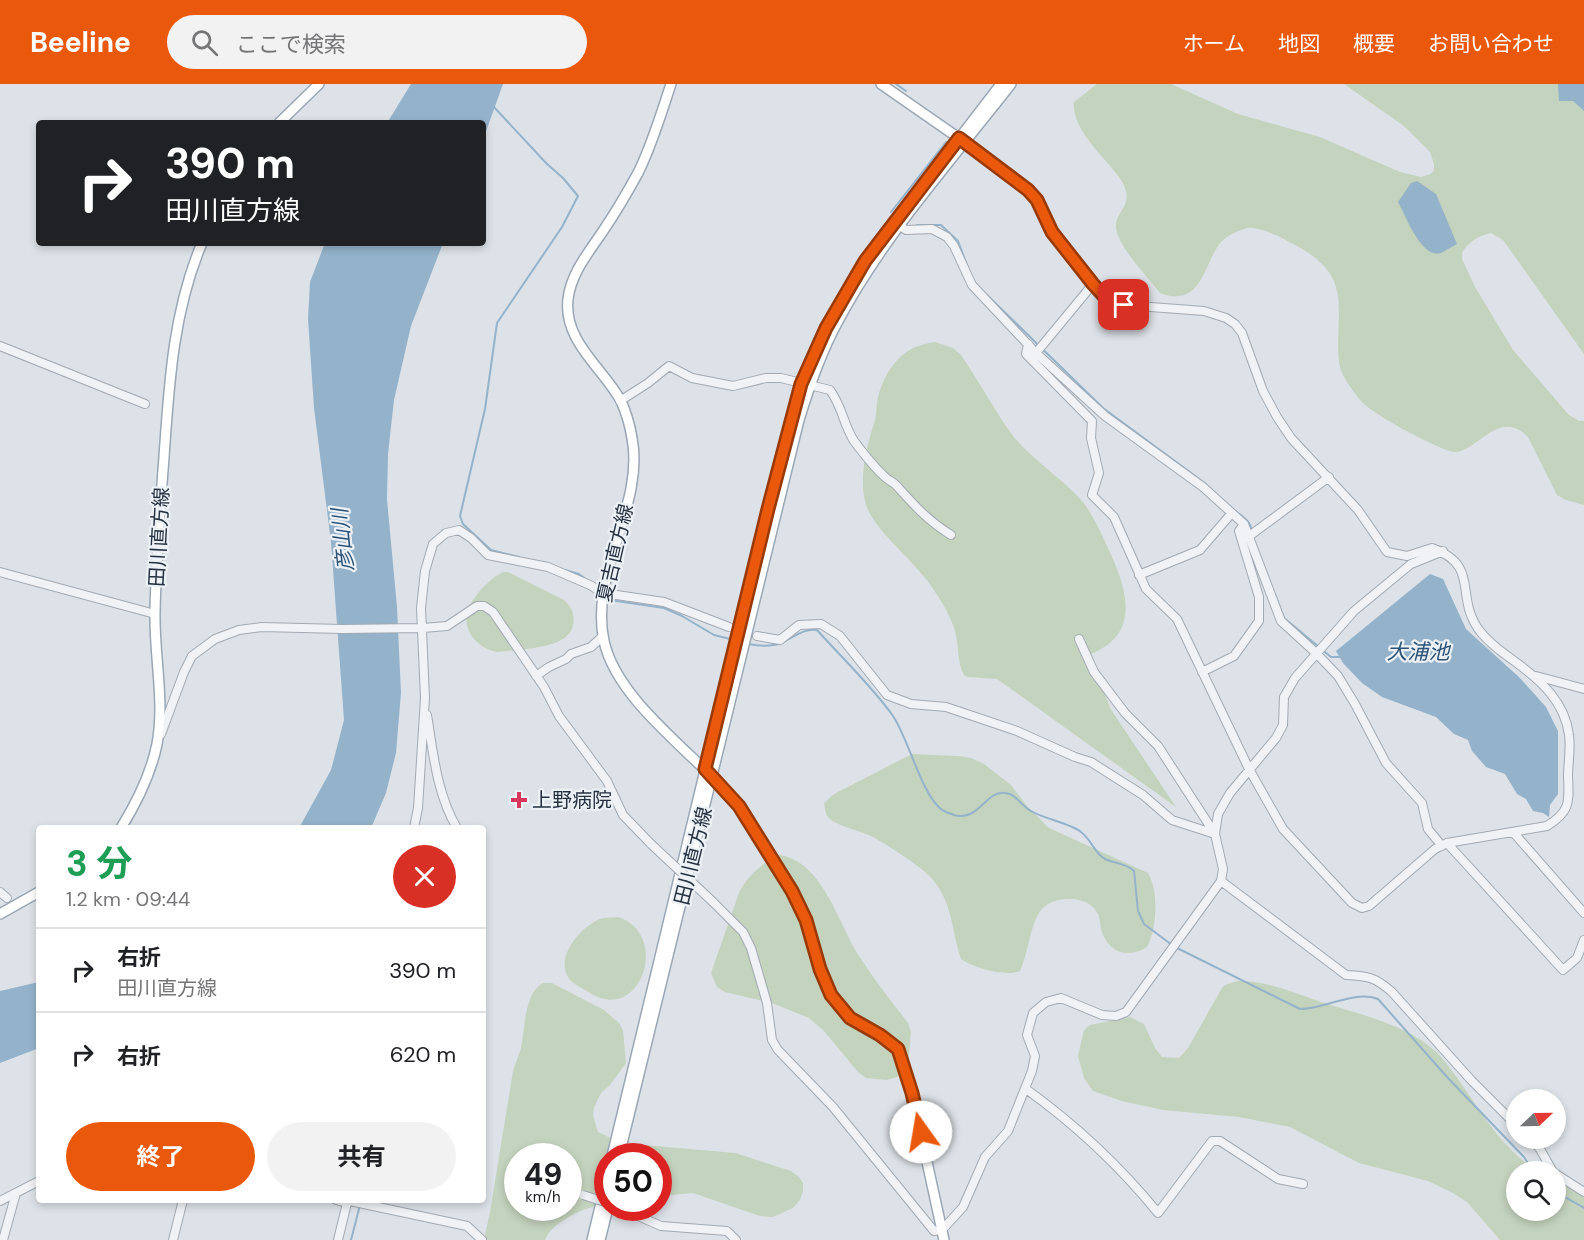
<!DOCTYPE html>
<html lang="ja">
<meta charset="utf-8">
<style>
:root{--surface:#fff;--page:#f2f2f2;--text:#202124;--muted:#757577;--line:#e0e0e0;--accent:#ea580c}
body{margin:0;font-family:"DM Sans","Noto Sans JP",sans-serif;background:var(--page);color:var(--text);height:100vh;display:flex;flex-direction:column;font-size:22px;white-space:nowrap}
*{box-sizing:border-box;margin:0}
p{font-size:20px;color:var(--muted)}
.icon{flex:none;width:33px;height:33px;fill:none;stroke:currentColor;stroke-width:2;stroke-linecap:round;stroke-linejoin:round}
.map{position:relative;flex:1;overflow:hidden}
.details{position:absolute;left:36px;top:741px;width:450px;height:378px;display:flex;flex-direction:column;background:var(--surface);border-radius:6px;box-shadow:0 3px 9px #0003}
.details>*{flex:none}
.guide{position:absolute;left:36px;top:36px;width:450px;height:126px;border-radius:6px;box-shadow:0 3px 9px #0003;background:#202124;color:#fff;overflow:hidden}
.needle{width:39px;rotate:68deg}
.controls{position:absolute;left:1506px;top:1005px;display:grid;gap:12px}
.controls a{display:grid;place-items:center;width:60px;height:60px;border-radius:50%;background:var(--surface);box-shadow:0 3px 9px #0003;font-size:30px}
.speed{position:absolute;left:504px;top:1059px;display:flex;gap:12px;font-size:30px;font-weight:700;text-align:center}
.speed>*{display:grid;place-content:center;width:78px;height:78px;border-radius:50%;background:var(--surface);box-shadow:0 3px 9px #0003;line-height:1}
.speed small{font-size:15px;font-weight:400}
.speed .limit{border:9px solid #d22;background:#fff;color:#111}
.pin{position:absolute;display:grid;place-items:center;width:51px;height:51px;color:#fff;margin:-26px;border-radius:12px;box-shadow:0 3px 9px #0006}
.me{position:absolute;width:66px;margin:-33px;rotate:347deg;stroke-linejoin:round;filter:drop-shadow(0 0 4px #0008)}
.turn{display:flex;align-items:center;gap:21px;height:126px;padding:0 30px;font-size:27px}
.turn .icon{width:78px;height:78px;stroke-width:2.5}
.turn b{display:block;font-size:42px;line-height:51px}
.round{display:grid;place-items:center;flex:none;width:63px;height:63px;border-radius:32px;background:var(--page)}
.head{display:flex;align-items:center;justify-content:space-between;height:102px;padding:0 30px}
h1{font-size:36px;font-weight:700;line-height:45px;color:#1e9e55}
.button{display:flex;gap:12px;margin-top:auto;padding:12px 30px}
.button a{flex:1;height:69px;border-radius:36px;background:var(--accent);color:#fff;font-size:24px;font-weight:700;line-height:69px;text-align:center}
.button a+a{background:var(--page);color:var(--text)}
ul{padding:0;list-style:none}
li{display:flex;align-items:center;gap:18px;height:84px;padding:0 30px;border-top:2px solid var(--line)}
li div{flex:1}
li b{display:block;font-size:22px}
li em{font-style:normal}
header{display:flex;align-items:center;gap:36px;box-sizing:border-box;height:84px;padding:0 30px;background:var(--accent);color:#fff}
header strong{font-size:28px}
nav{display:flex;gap:33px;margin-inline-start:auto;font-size:21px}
.search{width:420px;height:54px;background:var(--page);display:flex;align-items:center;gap:15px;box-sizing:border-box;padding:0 21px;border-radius:33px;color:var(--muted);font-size:22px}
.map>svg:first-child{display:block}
.green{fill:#c4d3bd;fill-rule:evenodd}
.water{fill:#94b3cb}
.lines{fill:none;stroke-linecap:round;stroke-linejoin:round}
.stream{stroke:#94b3cb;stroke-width:2}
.minor-casing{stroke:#a2a9b2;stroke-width:10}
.major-casing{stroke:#9ba7b5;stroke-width:12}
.minor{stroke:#f0f2f6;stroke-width:8}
.major{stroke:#fff;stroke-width:9}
.minor-bridge-casing{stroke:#a2a9b2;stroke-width:10;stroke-linecap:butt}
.minor-bridge{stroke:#f0f2f6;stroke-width:8}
.route-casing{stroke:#983908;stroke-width:15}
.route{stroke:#ea580c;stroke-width:10}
.poi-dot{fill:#d9365b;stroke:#ecf1f6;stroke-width:2}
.labels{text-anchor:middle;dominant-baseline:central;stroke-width:4.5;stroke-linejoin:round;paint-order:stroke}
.street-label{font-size:20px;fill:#253140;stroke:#ecf1f6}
.poi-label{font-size:20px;fill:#253140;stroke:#ecf1f6;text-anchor:start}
.water-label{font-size:21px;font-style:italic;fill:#2c5377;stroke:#ecf1f6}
</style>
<header>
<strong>Beeline</strong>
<div class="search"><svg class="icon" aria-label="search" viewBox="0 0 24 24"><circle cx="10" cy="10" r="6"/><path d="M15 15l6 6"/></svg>ここで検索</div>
<nav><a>ホーム</a><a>地図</a><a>概要</a><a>お問い合わせ</a></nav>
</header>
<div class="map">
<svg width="1584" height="1156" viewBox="0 0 1584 1156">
<rect width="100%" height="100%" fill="#dde2e8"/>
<path class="green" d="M1097 0H1171L1238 30 1320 53 1400 88 1421 93 1431 90 1434 86V80L1430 68 1404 42 1344 0H1584V270L1503 156 1491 149C1478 152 1468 158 1462 169V175L1475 203 1513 266 1569 331 1579 337H1584V421L1566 416 1557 411 1528 353C1499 324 1479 366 1456 368 1443 369 1369 328 1361 317 1353 307 1340 291 1339 278 1334 226 1355 195 1299 163 1284 155 1271 147 1253 144 1247 143 1242 146 1236 148 1231 150 1225 154 1221 158 1203 180 1202 225 1160 209 1147 192 1119 164 1116 144 1114 126 1137 122 1121 96 1107 75 1071 46 1074 18Z
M935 258 953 264 961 271C979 297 994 326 1013 352 1033 377 1062 394 1083 418 1093 431 1100 447 1107 462 1126 502 1143 549 1091 570L1110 624 1176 723 997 595 968 593 964 591C957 579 959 561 955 547 950 529 937 510 926 495 910 474 874 445 866 421 858 394 867 361 875 336 877 329 876 318 879 309 889 280 904 262 935 258Z
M503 488H508L564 516C572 524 575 530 573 541 569 566 517 565 497 568 478 565 461 546 468 526 474 511 489 495 503 488Z
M912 670 958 672 971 674 984 680 1011 701 1028 723 1049 744 1148 789C1159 808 1157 844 1147 863 1127 875 1108 869 1101 845 1100 839 1100 832 1096 827 1085 810 1050 811 1039 829 1030 843 1028 870 1020 887 1006 893 973 884 961 875 950 841 953 812 924 787 909 775 890 763 873 753 862 747 834 742 827 732 825 728 825 723 824 719L834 710Z
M780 771C824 778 839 843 861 875 875 897 892 918 908 939L911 948 909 970 907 981 903 987 897 993 886 996 866 994 858 988 824 947 809 934 772 919 725 908 717 903 711 889 739 809C747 792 763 778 780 771Z
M618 833C671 850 641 941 590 909 584 905 575 901 570 896 553 875 580 843 600 835 605 833 612 834 618 833Z
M1237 897C1266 896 1294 909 1321 918 1358 930 1414 942 1441 973 1473 1010 1494 1061 1538 1087L1516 1088V1126H1556V1095L1584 1107V1156H1500L1467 1118 1453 1109 1428 1097 1359 1079 1290 1043 1239 1033 1163 1026 1122 1017 1093 1007 1084 994 1078 972 1084 946 1090 941 1130 933 1144 940 1155 964 1162 973 1179 974 1188 964 1222 904 1225 901Z
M543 899H552L604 926 619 939 623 946 626 979 610 1001 601 1009 594 1023 593 1032 598 1048 621 1059 735 1069 791 1087 799 1093 803 1099V1107L800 1116 793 1124 773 1133 760 1132 693 1109 659 1112 658 1072H608L607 1121C589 1120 551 1138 545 1156H484L490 1128 513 987C515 979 519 972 521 964 525 945 524 909 543 899ZM518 1072H568V1124H518Z"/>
<path class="water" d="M411 0H503L483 56V39H387Z
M1558 0H1584V27L1573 17H1559Z
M1417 97 1436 110 1457 160C1452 162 1446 167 1441 169 1421 175 1406 132 1398 118L1411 99Z
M325 159H443L411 242 394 316 388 370 387 415 397 523 401 609 396 669 386 709 371 744H299L331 686 344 636 331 458 314 324 308 235 310 198Z
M1430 490 1443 495 1466 545 1520 594 1546 623 1558 647V710L1550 721 1549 733 1543 729 1533 727 1526 715 1517 710 1505 690 1486 683 1472 667 1468 656 1454 650 1436 633 1382 613 1362 599 1343 579 1336 567Z
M39 898V964L0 979V907Z"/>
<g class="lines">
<path class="stream" d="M896 0 906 7
M493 22 547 80 563 94 578 112 562 143 497 239 485 325 460 432 463 440 491 466 519 473
M891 128 946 58
M917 141H941L958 157 968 184
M986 210 1103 324 1206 400
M1234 426C1250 437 1251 439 1254 457
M565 486 579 490 587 496
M1275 510 1284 534 1331 573H1340
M610 516 664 524 682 532 714 551 734 556
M748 560C759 562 771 563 781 559 793 554 803 544 817 546 842 574 871 601 893 632 909 656 921 709 941 725 944 728 949 729 954 731 979 738 986 706 1005 709 1017 710 1021 722 1031 727 1044 735 1070 739 1081 748 1091 755 1095 770 1105 775 1116 780 1126 779 1134 787L1138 827 1144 840 1172 861
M1177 864 1300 925C1326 925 1353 906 1378 915L1447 993 1524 1073 1534 1088
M1556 1108 1584 1124
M351 1156 360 1121"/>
<defs>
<path id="minor" d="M966 59 1028 106 1037 116 1052 148 1103 211 1124 221 1204 227 1226 234 1235 240 1242 249 1263 307 1277 333 1291 354 1358 426 1387 468 1407 472 1432 464C1481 482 1454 511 1479 546 1489 559 1503 569 1517 579 1541 597 1565 618 1569 651 1571 664 1568 679 1568 692 1569 718 1571 727 1547 742L1447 759 1435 765 1369 822 1362 824 1352 819 1283 745 1249 685 1177 535 1146 505 1114 433 1092 411 1099 389 1091 354 1092 337 1026 270 1028 260
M900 142 906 146 932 145 947 153 954 162 972 201 1036 269 1105 332 1203 403 1244 440 1281 537 1316 569 1338 592 1355 620 1386 679 1422 719 1428 745 1442 762
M0 262 145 320
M1036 269 1093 200
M620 317 648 299 669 282 692 294 733 302 766 294H781L830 306C843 324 843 340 854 357 863 369 874 383 885 393 888 396 893 398 896 401 915 422 927 436 951 451
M1248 453 1329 393
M0 488 155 530
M1139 491 1200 466 1231 430
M757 552 780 556 799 541 821 540 840 552 887 611 911 620 946 623 1017 647 1075 673 1091 678 1143 711 1172 736 1215 750
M1079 555 1094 588 1125 629 1158 662 1215 750
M1202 588 1234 572 1259 537V513L1239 447 1244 440
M536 592 549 583 566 575 571 570 591 563 603 552
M1536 592 1584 605
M427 631C433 668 437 711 457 744
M161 650 184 588 192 572 215 555 239 546 262 543 342 545 423 544 447 542 477 522H484L493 528 544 603 559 632 607 697 623 731 651 760
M414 744 418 724 425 614 421 524 425 487 433 460 446 449 459 446 471 454 488 471 548 483 590 501 603 509 664 518 729 543
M1513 748 1584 829
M1447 759 1563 886 1577 874 1584 856
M1221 797 1346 891C1368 892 1375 893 1392 908L1471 996 1516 1041
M0 808 7 814
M713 818 743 848 751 864 767 919 772 956 778 966 833 1023 934 1147 942 1146 963 1123 985 1073 1008 1047 1032 987 1035 972 1027 951 1033 929 1046 918 1061 914 1102 931 1116 932 1126 928 1221 797 1223 785 1215 750 1218 730 1230 709 1276 654 1283 641 1284 613 1295 594 1354 527 1411 480 1443 467
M1026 1005C1076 1041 1119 1081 1158 1129L1212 1057H1220L1278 1095 1303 1100
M1531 1054 1540 1065 1553 1088
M1556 1090 1584 1108
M336 1116 347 1119 350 1117 467 1142 482 1156
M0 1117 39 1097
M620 1124 661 1142 727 1147 736 1156
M3 1156 16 1109
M173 1156 183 1116
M338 1156 347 1119"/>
<path id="major" d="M671 0C661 30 652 61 638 89 627 109 616 128 603 147 589 168 571 189 568 215 563 257 603 284 621 317 626 328 630 342 632 354 645 421 589 489 604 557 617 618 698 672 737 719 749 733 757 752 766 767 780 789 795 811 805 835 819 868 821 904 847 931 859 944 880 951 894 961L898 965 912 1009 944 1156
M881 0 963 57
M279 39 319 0
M121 744C137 718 151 690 157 660 165 617 154 572 155 528 156 477 160 425 164 373 169 301 173 227 202 159
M0 830 39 808
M612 1072 768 425 801 300 826 244 865 177 1001 0
M619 1072 799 336C809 303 820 270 837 239 883 152 951 77 1011 0
M592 1156 608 1090
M600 1156 608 1124"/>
</defs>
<use href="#minor" class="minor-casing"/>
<use href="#major" class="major-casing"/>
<use href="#minor" class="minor"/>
<use href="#major" class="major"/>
<defs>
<path id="minor-bridge" d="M651 760 713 818
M583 1111 608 1119"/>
</defs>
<use href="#minor-bridge" class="minor-bridge-casing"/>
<use href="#minor-bridge" class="minor-bridge"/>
</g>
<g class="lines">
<defs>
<path id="route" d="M921 1048 912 1009 898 965 880 951 850 934 831 911 820 885 806 836 792 807 739 722 705 685 768 425 801 300 826 244 865 177 959 54 1028 106 1037 116 1052 148 1093 200 1103 211 1124 221"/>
</defs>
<use href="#route" class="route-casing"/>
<use href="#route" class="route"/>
</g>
<path class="poi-dot" d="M516 707h6v6h6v6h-6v6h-6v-6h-6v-6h6z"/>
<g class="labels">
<g class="street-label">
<text transform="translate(159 453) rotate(-87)">田川直方線</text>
<text transform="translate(615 469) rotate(-77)">夏吉直方線</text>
<text transform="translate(693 772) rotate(-76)">田川直方線</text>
</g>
<g class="poi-label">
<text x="532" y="716">上野病院</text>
</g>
<g class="water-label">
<text transform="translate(343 456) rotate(-96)">彦山川</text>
<text x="1418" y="568">大浦池</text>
</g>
</g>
</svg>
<div class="controls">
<a><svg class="needle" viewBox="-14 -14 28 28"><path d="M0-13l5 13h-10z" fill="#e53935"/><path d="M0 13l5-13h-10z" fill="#757577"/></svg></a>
<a><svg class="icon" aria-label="search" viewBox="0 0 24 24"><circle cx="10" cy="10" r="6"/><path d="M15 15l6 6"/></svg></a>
</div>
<div class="speed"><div>49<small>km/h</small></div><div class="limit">50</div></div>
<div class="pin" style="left:1124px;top:221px;background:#d93025"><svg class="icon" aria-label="arrive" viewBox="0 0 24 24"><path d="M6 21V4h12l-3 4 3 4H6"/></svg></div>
<svg class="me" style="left:921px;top:1048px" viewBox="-20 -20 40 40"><circle r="19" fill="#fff"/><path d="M0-13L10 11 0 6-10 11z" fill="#ea580c"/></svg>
<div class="guide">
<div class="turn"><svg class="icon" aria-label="right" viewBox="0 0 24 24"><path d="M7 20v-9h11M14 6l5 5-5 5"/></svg><div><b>390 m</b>田川直方線</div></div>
</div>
<section class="details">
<div class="head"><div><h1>3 分</h1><p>1.2 km · 09:44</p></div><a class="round" style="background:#d93025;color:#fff"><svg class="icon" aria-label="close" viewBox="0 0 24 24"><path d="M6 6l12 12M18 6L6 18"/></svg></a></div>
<ul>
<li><svg class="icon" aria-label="right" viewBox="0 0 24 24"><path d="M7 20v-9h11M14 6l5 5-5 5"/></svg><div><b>右折</b><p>田川直方線</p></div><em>390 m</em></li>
<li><svg class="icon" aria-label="right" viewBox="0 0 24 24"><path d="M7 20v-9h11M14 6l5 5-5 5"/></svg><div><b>右折</b></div><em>620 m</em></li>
</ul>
<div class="button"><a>終了</a><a>共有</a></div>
</section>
</div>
